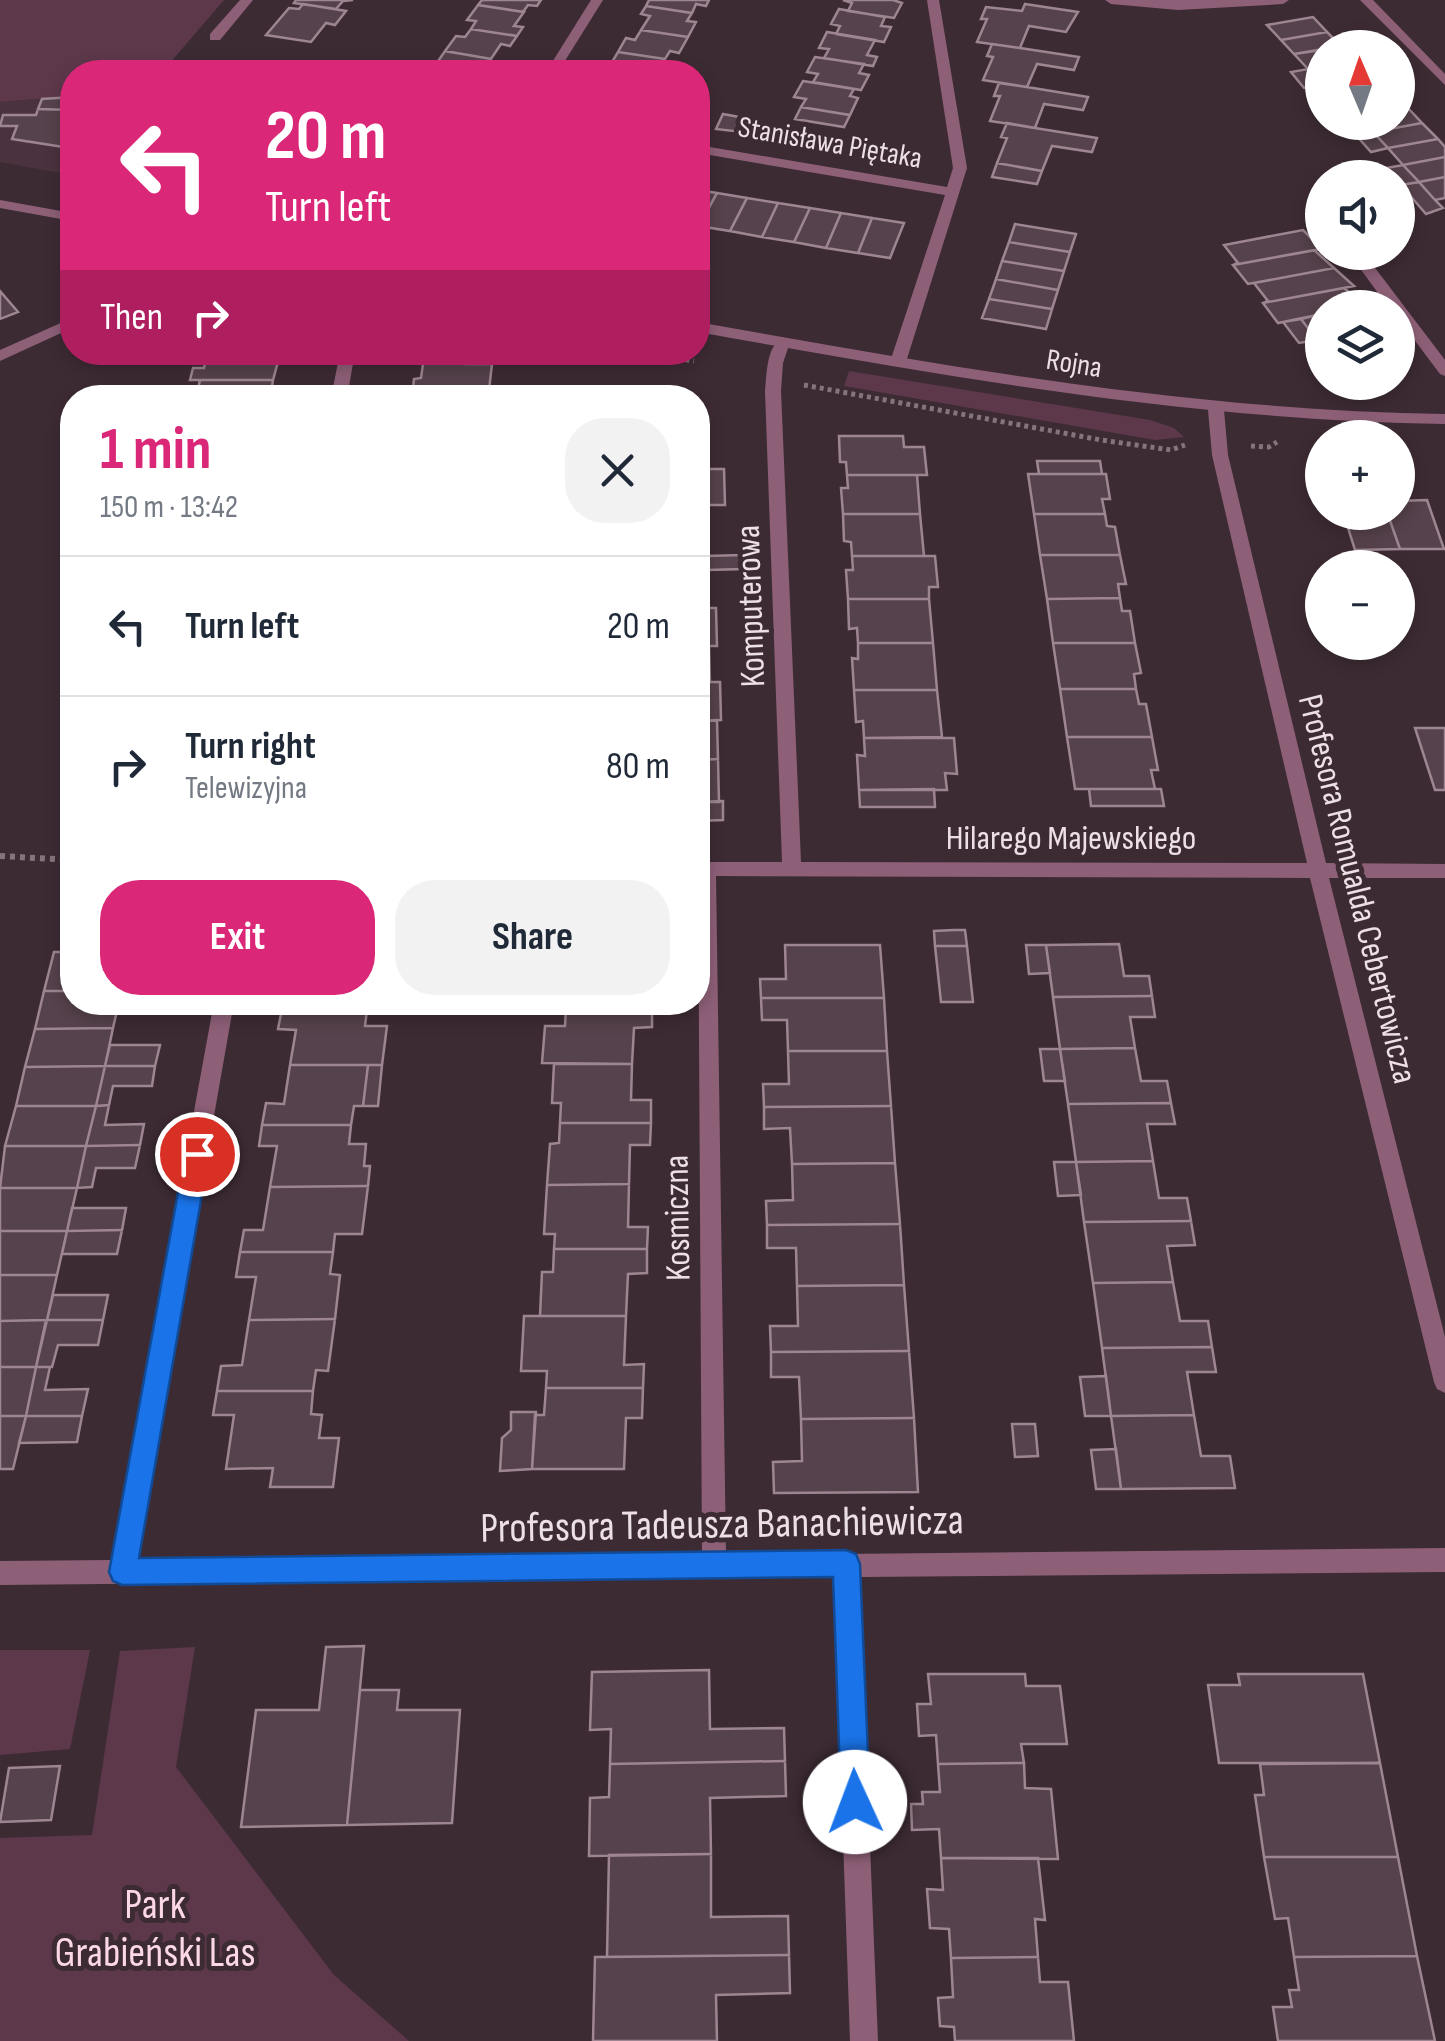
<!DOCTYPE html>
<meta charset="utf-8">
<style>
:root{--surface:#fff;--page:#f2f2f3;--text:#1f2937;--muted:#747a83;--line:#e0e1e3;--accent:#db2777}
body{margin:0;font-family:"Sofia Sans Condensed",sans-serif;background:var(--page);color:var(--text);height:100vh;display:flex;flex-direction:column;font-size:38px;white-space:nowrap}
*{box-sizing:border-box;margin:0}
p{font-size:32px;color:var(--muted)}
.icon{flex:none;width:55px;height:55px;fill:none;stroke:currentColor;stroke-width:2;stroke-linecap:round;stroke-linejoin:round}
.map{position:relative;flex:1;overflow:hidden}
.details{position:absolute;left:60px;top:385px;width:650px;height:630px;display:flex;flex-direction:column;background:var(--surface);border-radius:40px;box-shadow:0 5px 15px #0003}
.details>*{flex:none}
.top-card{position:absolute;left:60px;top:60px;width:650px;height:305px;border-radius:40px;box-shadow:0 5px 15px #0003;background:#db2777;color:#fff;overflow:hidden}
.needle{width:65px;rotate:358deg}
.buttons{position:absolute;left:1305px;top:30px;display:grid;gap:20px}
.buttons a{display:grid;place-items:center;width:110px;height:110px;border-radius:50%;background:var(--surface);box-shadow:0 5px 15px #0003;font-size:50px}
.pin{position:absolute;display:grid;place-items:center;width:85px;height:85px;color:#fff;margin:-42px;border:5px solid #fff;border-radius:50%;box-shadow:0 2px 10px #0007}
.me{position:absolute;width:110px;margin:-55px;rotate:358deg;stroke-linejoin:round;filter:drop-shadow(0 0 8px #0008)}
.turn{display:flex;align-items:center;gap:35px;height:210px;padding:0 40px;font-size:45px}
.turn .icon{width:130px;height:130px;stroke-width:2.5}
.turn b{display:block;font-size:70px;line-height:85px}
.then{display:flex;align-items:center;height:95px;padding:0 40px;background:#0003;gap:20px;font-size:38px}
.round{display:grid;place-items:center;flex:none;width:105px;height:105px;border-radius:40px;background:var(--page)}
.overview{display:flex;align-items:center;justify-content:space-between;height:170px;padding:0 40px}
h1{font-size:60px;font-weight:700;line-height:75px;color:var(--accent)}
.cta{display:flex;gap:20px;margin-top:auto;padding:20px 40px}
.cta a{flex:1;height:115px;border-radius:40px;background:var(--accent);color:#fff;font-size:40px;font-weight:700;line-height:115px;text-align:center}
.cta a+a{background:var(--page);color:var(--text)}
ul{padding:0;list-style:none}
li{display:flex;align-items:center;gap:30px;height:140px;padding:0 40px;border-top:2px solid var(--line)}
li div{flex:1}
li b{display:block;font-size:38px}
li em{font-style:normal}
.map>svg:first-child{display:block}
.built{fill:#4b323f}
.green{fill:#5d384b}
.building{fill:#56424c;stroke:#9d8691;stroke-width:2.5}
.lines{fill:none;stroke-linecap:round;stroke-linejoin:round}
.path-far1{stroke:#84747c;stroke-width:5;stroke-dasharray:4 4;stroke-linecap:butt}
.path{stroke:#84747c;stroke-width:6;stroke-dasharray:5 5;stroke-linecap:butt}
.service{fill:#8e6078;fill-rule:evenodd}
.minor{fill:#8e6078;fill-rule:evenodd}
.tertiary{fill:#8e6078;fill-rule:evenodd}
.route{fill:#1a73e8;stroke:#114b97;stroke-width:2.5}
.labels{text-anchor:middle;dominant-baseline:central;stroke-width:10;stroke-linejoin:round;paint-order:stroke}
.far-street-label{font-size:30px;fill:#ecdfe5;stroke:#3d2b34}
.street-label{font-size:35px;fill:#ecdfe5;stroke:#3d2b34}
.near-street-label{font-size:42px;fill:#ecdfe5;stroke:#3d2b34}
.near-park-label{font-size:42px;fill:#fcd7e8;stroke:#3d2b34}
</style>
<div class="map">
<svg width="1445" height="2041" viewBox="0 0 1445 2041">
<rect width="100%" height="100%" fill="#3d2b34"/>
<path class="built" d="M72 96V175L0 162V102Z"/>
<path class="green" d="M0 0H224L162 72H72V96L0 102Z
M849 371 1150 420 1174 428 1184 437 1155 440 844 386Z
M195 1647 176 1767 334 1975 409 2041H0V1838L92 1835 120 1651Z
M0 1650H90L70 1749 0 1755Z"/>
<path class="building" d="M296 0H353L343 1 336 9 294 3Z
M482 0H541L537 6 528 5 523 12 478 5Z
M649 0H709L706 6 696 4 692 13 646 6Z
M843 0H893L902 3 894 18 848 11 852 3Z
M303 4 346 11 335 25 326 23 311 42 266 35 289 8 299 9Z
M1025 4 1078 12 1066 32 1029 26 1020 48 977 42 987 19H981L986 7 1022 11Z
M478 5 524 12 514 26 523 27 517 36 471 29 476 21 467 20Z
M646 6 692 13 687 21 696 22 688 37 641 30 650 16 641 14Z
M839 9 885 17 881 26 891 27 884 42 836 34 840 26 831 24Z
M1313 17 1327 32 1281 40 1267 25Z
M471 29 517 36 510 46 501 44 491 59 445 51 456 36 465 37Z
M641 30 688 37 679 53 670 51 665 59 618 52 626 38 635 40Z
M827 32 875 40 867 55 877 57 873 66 824 58 829 49 819 48Z
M1327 32 1341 46 1294 54 1281 40Z
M992 44 1020 48 1079 57 1074 70 1037 64 1027 87 983 80 993 57 987 56Z
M1322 50V67L1308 69 1294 54Z
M445 51 491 59 482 72H439L442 68 434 67Z
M618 52 665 59 660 68 669 69 667 72H616L618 68 609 67Z
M815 57 864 64 859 73 869 75 861 90 813 82 818 74 807 72Z
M1308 69 1322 85 1304 88 1291 72Z
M803 81 854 89 850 96 858 98 850 115 801 107 806 99 794 97Z
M999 83 1027 87 1088 97 1083 110 1044 104 1035 128 990 121 1000 96H994Z
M72 97V110L38 109 42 99Z
M801 107 850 115 844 127 795 119Z
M1407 107 1422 123 1373 132 1364 122H1398V109Z
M38 109 72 110 70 148 12 139 17 126H0L3 115H36Z
M723 114 750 119 742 132 716 129Z
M1007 123 1035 128 1097 138 1092 152 1052 146 1042 171 997 163 1007 138 1001 137Z
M1422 123 1438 139 1388 148 1373 132Z
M1373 132 1388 148 1371 152 1356 135Z
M1438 139 1445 147V157L1403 165 1388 148Z
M1445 157V177L1419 182 1403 165Z
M997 163 1042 171 1037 184 992 177Z
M1403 165 1419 182 1401 185 1386 168Z
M1445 177V198L1435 200 1419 182Z
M1419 182 1435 200 1443 208 1426 214 1401 185Z
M698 190 717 193 699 226H698Z
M717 193 747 198 730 231 699 226Z
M747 198 778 203 762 237 730 231Z
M778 203 810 208 794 242 762 237Z
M810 208 841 213 826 248 794 242Z
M841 213 872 218 858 253 826 248Z
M872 218 904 223 890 258 858 253Z
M1015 224 1076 234 1070 252 1009 242Z
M1303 230 1322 249 1233 265 1238 263 1224 245Z
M1009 242 1070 252 1064 271 1002 261Z
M1314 250 1334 268 1248 284 1233 265Z
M1002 261 1064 271 1058 290 996 279Z
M1334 268 1354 286 1263 303 1268 301 1254 283Z
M996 279 1058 290 1052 309 989 299Z
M1344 288 1365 306 1322 308V314L1278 323 1263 303Z
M0 291 18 312 0 319Z
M989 299 1052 309 1046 329 982 318Z
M1322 314V339L1317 340 1301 319Z
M1301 319 1317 340 1299 343 1283 322Z
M208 352H280L279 358H206Z
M424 357 466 358V364H492L489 390 413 389 414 379 421 378Z
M206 358H279L273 380H190L193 368H204Z
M200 380H273L270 398H196Z
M419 389 489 390 488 398H417Z
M839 436H903L904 447H924L927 475H847L846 462H840Z
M1037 461H1100L1102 474H1039Z
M698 469H724L725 505H698Z
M1028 474H1106L1110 499H1102L1105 514H1034Z
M847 475H917L920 514H843L841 488H848Z
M1427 500 1444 549H1400L1387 512H1398V501Z
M1343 512H1387L1400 549 1355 550Z
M843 514H920L924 556H852L851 542 844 541Z
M1034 514H1105L1107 526 1115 527 1120 555H1040Z
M744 555 745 569 706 570 705 556Z
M1040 555H1120L1126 584H1118L1120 598 1047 599Z
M852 556H935L938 587H929V599H848L846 570H853Z
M1120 598 1122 611H1130L1135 643H1053L1047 599Z
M848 599H929L933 643H858L857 628 849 629Z
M698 608H716L717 646H698Z
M858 643H933L937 690H854L852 658 858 659Z
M1053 643H1135L1141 673 1134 674 1136 689H1060Z
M698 646H709L710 682H698Z
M698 682H720L721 720 698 721Z
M1060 689H1136L1139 704H1146L1152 737H1067Z
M854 690H937L942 737 864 738 863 721 856 722Z
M717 720 718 759 698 760V721Z
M1415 728H1445V790H1435Z
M1067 737H1152L1158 770H1151L1155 789H1075Z
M864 738H954L957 774 945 773 947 790H859L857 755 865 756Z
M718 759 719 802H698V760Z
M934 789 935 807H860L859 790Z
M1089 789H1161L1164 806H1091Z
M723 801V820L698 821V802Z
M954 930H965L967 946H935L934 931Z
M1119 944 1124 976H1149L1152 996 1053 997 1046 945Z
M785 945H880L884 998H761L760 979H786Z
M1026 945H1046L1050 973 1029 974Z
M935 946H967L973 1002H941Z
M54 952H72V991H44Z
M44 991H72V1002H119L113 1028 35 1029Z
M1152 996 1155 1017H1130L1135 1048 1060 1049 1053 997Z
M761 998H884L887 1051H788L787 1020H762Z
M119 1002H169L168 1010H118Z
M283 1002H367V1010L282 1009Z
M566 1002H653L652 1007H566Z
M566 1007H652V1027L634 1028 632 1064 542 1063 545 1026H565Z
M282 1009 367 1010 365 1026H387L382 1065H290L296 1030 278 1029Z
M113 1028 105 1066 25 1067 35 1029Z
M110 1045H160L155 1066H105Z
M1135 1048 1141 1081H1167L1171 1103 1068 1104 1060 1049Z
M1040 1049H1060L1065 1081H1044Z
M788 1051H887L891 1106 764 1107 763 1084H789Z
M554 1064H632L631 1100H651V1123H560L561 1103H552Z
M290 1065H368L363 1106H354L351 1125H262L266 1103 284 1104Z
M368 1065H382L378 1106H363Z
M105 1066 96 1106H16L25 1067Z
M105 1066H155L152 1086H113L109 1105 96 1106Z
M1171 1103 1175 1124H1147L1153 1161 1076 1162 1068 1104Z
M109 1105 105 1125 144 1124 140 1145 86 1146 96 1106Z
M16 1106H96L86 1146H5Z
M891 1106 895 1163 792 1164 790 1128 764 1129V1107Z
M560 1123H651L650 1145H630L629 1184 547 1185 550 1144 559 1143Z
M262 1125H351L349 1144H366L364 1166H370L368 1186 270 1187 277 1146H259Z
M140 1145 135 1168H96L92 1187 77 1188 86 1146Z
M5 1146H86L77 1188H0Z
M1153 1161 1159 1198H1187L1191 1221 1084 1222 1076 1162Z
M1054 1162H1076L1081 1195 1058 1196Z
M895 1163 900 1224 767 1225 766 1201 793 1200 792 1164Z
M629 1184 628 1227H648L647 1249H554L555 1234H544L547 1185Z
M368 1186 362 1234H335L333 1252H240L244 1230H263L270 1187Z
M0 1188H77L67 1231H0Z
M72 1208H126L122 1230 67 1231Z
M1191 1221 1195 1245 1167 1246 1173 1282 1093 1283 1084 1222Z
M900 1224 904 1285 797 1286 796 1248H767V1225Z
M122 1230 117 1254H62L67 1231Z
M0 1231H67L57 1275H0Z
M554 1249H647V1273L628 1274 626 1316H540L542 1272H553Z
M240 1252H333L330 1274 340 1275 335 1319 249 1320 256 1277H236Z
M0 1275H57L47 1320 0 1321Z
M1173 1282 1180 1321H1208L1212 1347 1102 1348 1093 1283Z
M904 1285 909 1351 771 1352 770 1326H798L797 1286Z
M53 1295H108L103 1320H47Z
M524 1316H626L624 1365 644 1364 643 1388H546L547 1371H521Z
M335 1319 328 1371 316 1370 313 1391H217L221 1366 242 1365 249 1320Z
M46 1320 36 1367H0V1321Z
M47 1320H103L98 1345H58L52 1367H36Z
M1212 1347 1216 1372H1187L1194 1415 1111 1416 1102 1348Z
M909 1351 914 1418 801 1419 799 1377H771V1352Z
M0 1367H36L26 1416H0Z
M36 1367H50L45 1390 88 1389 82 1416H26Z
M1106 1376 1111 1416H1085L1080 1377Z
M546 1388H643L642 1418H626L624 1469H532L535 1415H544Z
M217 1391H313L311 1414 322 1415 319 1438H339L333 1487H270L273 1468 226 1469 234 1415H213Z
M511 1412H536L532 1469 500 1471 502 1438 511 1430Z
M1194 1415 1201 1456H1230L1235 1488 1121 1489 1111 1416Z
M0 1416H26L13 1469H0Z
M26 1416H82L77 1442 19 1443Z
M914 1418 918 1492 774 1493 773 1462 802 1461 801 1419Z
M1012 1424H1035L1038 1456 1015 1457Z
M1116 1449 1121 1489H1096L1091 1450Z
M364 1646 347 1825 241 1827 256 1710H319L326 1647Z
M709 1670 710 1729 784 1728 785 1761 610 1764 611 1729 590 1730 592 1672Z
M928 1674H1025L1026 1686H1060L1067 1744H1021L1024 1763 938 1764 936 1735 919 1736 917 1704H931Z
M1238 1674H1363L1380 1763H1219L1208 1685H1240Z
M360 1690H399L397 1710H460L452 1823 347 1825Z
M785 1761 786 1796 710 1798 711 1854 589 1856 590 1798 609 1797 610 1764Z
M1024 1763 1025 1788 1051 1789 1058 1859 941 1858 939 1829 912 1830 911 1804H923L922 1792H940L938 1764Z
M1380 1763 1398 1857H1264L1255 1795H1264L1260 1764Z
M60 1766 51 1820 0 1822 9 1768Z
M711 1854V1917L788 1916 789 1955 607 1957 609 1855Z
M1264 1857H1398L1417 1956 1294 1957 1288 1918 1275 1919Z
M941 1858H1038L1045 1920 1035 1919 1038 1957 951 1958 949 1929 930 1928 927 1889 943 1890Z
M789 1955 790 1993 716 1995 717 2041H593L595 1957Z
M1417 1956 1435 2041H1278L1273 2007H1292L1289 1990H1299L1294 1957Z
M1038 1957 1040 1982H1068L1074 2041H955L954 2027 940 2026 938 1998 953 1997 951 1958Z"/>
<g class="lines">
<path class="path-far1" d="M638 352 694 361
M804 385 1101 440 1171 450 1185 445
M1251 446 1269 447 1277 442"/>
<path class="path" d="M0 856 72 860"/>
<path class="service" d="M1348 252H1363L1445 360V376L1440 374 1398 318V308H1389Z"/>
<path class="minor" d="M240 0H253L220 40H210V34Z
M591 0H603L558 72H546Z
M927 0H939L967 168 906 362 898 367 890 362 945 195 698 153V145L947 187 953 168Z
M1105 0H1289L1283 4 1178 10 1111 4Z
M1360 0H1373L1445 74V85Z
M72 318V328L0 361V350Z
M783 337 790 342 783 363 781 391 801 862 1307 863 1212 455 1208 410 1216 405 1224 410 1228 455 1326 863 1445 864V878H1329L1445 1337V1393L1437 1389 1434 1382 1310 878 716 876 726 1555 1445 1548V1572L859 1577 878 2041H850L834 1577 0 1585V1561L112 1560 214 1002H234L136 1560 702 1555 698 862H782L765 391C767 373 766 347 783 337Z
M340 352H355L347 398H331Z"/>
<path class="tertiary" d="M0 200 72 213V221L0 208Z
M698 322C949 367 1190 410 1445 414V424C1189 420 949 377 698 332Z"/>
</g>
<path class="route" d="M197 1144 206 1147 209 1154 139 1558 846 1550 856 1554 860 1564 870 1802 866 1813 855 1817 845 1813 841 1802 833 1577 122 1585 113 1581 109 1572 185 1154 189 1147Z"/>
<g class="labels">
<g class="far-street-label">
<text transform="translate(830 143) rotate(10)">Stanisława Piętaka</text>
<text transform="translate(1074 364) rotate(9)">Rojna</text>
</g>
<g class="street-label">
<text transform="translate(751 606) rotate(-92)">Komputerowa</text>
<text x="1071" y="838">Hilarego Majewskiego</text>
<text transform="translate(1357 889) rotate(76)">Profesora Romualda Cebertowicza</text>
<text transform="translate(678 1218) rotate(-91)">Kosmiczna</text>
</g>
<g class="near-street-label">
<text transform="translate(722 1525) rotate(-1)">Profesora Tadeusza Banachiewicza</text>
</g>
<g class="near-park-label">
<text x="155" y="1905">Park<tspan x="155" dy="48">Grabieński Las</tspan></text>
</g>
</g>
</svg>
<div class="buttons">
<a><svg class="needle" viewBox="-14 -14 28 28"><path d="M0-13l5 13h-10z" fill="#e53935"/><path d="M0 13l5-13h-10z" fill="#747a83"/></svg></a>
<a><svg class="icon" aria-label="sound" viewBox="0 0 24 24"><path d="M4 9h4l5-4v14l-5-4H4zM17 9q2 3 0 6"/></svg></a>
<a><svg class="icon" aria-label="layers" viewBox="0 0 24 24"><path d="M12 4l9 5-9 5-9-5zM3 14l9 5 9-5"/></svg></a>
<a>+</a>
<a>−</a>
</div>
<div class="pin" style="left:197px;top:1154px;background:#d93025"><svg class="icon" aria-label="arrive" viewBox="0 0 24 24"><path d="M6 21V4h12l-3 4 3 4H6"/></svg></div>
<svg class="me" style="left:855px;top:1802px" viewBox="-20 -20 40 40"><circle r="19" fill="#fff"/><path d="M0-13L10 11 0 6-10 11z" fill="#1a73e8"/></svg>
<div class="top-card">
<div class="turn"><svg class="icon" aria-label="left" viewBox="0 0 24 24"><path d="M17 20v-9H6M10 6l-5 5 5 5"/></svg><div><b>20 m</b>Turn left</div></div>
<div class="then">Then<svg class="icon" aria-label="right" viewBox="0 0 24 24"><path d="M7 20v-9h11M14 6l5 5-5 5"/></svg></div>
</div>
<section class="details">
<div class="overview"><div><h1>1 min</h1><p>150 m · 13:42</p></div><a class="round"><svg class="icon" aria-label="close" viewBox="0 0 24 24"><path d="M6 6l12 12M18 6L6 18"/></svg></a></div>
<ul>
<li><svg class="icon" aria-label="left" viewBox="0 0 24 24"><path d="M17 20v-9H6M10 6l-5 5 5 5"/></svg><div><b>Turn left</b></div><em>20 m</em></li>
<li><svg class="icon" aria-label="right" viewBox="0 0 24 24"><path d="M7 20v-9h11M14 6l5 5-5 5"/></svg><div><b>Turn right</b><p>Telewizyjna</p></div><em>80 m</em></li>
</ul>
<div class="cta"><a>Exit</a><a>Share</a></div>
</section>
</div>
